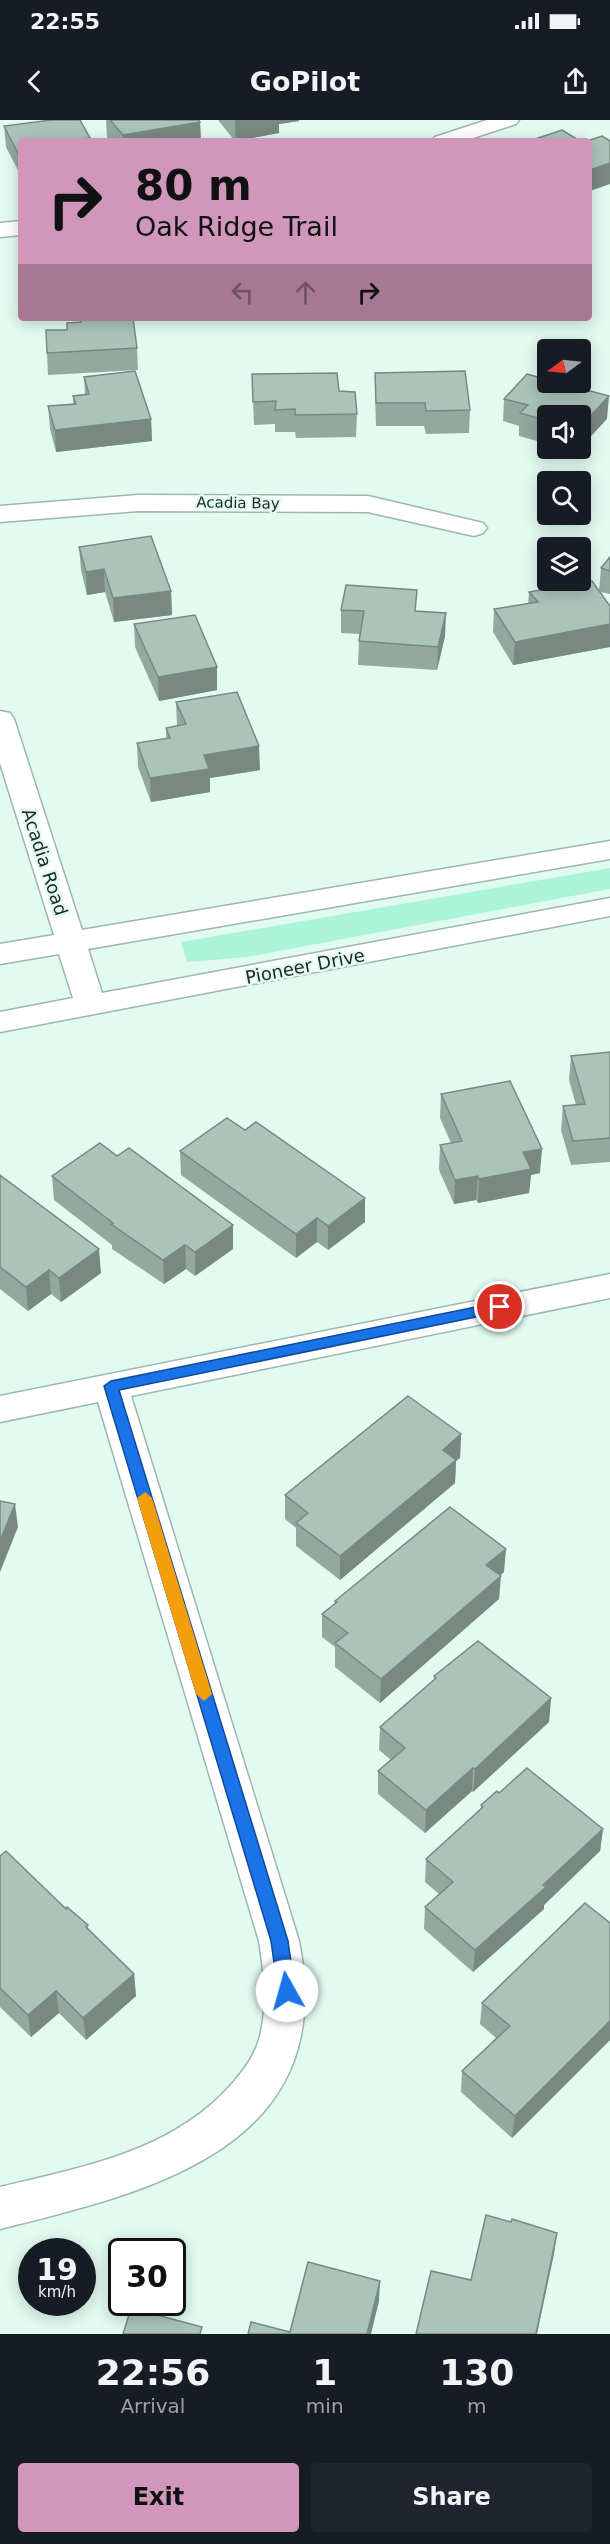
<!DOCTYPE html>
<style>
:root{--surface:#171b24;--page:#20242c;--text:#f1f3f6;--muted:#9ea1a6;--accent:#d197ba}
body{margin:0;font-family:"DejaVu Sans",sans-serif;background:var(--page);color:var(--text);height:100vh;display:flex;flex-direction:column;font-size:22px;white-space:nowrap}
*{box-sizing:border-box;margin:0}
p{font-size:20px;color:var(--muted)}
.icon{flex:none;width:33px;height:33px;fill:none;stroke:currentColor;stroke-width:2;stroke-linecap:round;stroke-linejoin:round}
.map{position:relative;height:2214px;overflow:hidden}
.side{display:flex;flex-direction:column;background:var(--surface);flex:1}
.side>*{flex:none}
.top-card{position:absolute;left:18px;top:18px;width:574px;height:183px;border-radius:6px;box-shadow:0 3px 15px #0003;background:#d197ba;color:#111;overflow:hidden}
.needle{width:39px;rotate:255deg}
.fabs{position:absolute;left:537px;top:219px;display:grid;gap:12px}
.fabs a{display:grid;place-items:center;width:54px;height:54px;border-radius:6px;background:var(--surface);box-shadow:0 3px 15px #0003;font-size:30px}
.speed{position:absolute;left:18px;top:2118px;display:flex;gap:12px;font-size:30px;font-weight:700;text-align:center}
.speed>*{display:grid;place-content:center;width:78px;height:78px;border-radius:50%;background:var(--surface);box-shadow:0 3px 15px #0003;line-height:1}
.speed small{font-size:15px;font-weight:400}
.speed .limit{border:3px solid #111;border-radius:9px;background:#fff;color:#111}
.pin{position:absolute;display:grid;place-items:center;width:51px;height:51px;color:#fff;margin:-26px;border:3px solid #fff;border-radius:50%;box-shadow:0 2px 6px #0007}
.me{position:absolute;width:66px;margin:-33px;rotate:353deg;stroke-linejoin:round;filter:drop-shadow(0 0 4px #0008)}
.turn{display:flex;align-items:center;gap:21px;height:126px;padding:0 18px;font-size:27px}
.turn .icon{width:78px;height:78px;stroke-width:2.5}
.turn b{display:block;font-size:42px;line-height:51px}
.lanes{display:flex;align-items:center;height:57px;padding:0 18px;background:#0003;justify-content:center;gap:30px;direction:ltr}
.lanes .off{opacity:.35}
.eta{display:flex;justify-content:space-evenly;align-items:center;height:102px;text-align:center}
.eta b{font-size:36px;font-weight:700;line-height:42px}
.cta{display:flex;gap:12px;margin-top:auto;padding:12px 18px}
.cta a{flex:1;height:69px;border-radius:6px;background:var(--accent);color:#111;font-size:24px;font-weight:700;line-height:69px;text-align:center}
.cta a+a{background:var(--page);color:var(--text)}
.status{display:flex;justify-content:space-between;align-items:center;height:42px;padding:0 30px;background:var(--surface);direction:ltr}
.status svg{height:16px;fill:currentColor}
header{display:flex;justify-content:space-between;align-items:center;height:78px;padding:0 18px;background:var(--surface);font-size:27px;font-weight:700}
.map>svg:first-child{display:block}
.green{fill:#abf4da}
.lines{fill:none;stroke-linecap:round;stroke-linejoin:round}
.minor-casing{stroke:#9db7ad;stroke-width:3}
.minor{fill:#fff;fill-rule:evenodd}
.wall{fill:#93a9a0}
.shaded-wall{fill:#788982}
.building{fill:#abc4ba;stroke:#788982;stroke-width:1.5}
.route{fill:#1a73e8;stroke:#114b97;stroke-width:1.5}
.slow{fill:#f59e0b}
.labels{text-anchor:middle;dominant-baseline:central;stroke-width:5;stroke-linejoin:round;paint-order:stroke}
.far-street-label{font-size:15px;fill:#202a27;stroke:#e1fbf1}
.street-label{font-size:18px;fill:#202a27;stroke:#e1fbf1}
</style>
<div class="status"><b>22:55</b><svg viewBox="0 0 49 12"><path d="M0 12V9h3v3zM5 12V6h3v6zM10 12V3h3v9zM15 12V0h3v12zM26 1h20v11H26zM47 4h2v5h-2z"/></svg></div>
<header><svg class="icon" aria-label="back" viewBox="0 0 24 24"><path d="M15 5l-7 7 7 7"/></svg>GoPilot<svg class="icon" aria-label="share" viewBox="0 0 24 24"><path d="M12 15V3M7 8l5-5 5 5M5 13v7h14v-7"/></svg></header>
<div class="map">
<svg width="610" height="2214" viewBox="0 0 610 2214">
<rect width="100%" height="100%" fill="#e1fbf1"/>
<path class="green" d="M610 748V769L247 837 187 842 181 822Z"/>
<g class="lines">
<defs>
<path id="minor" d="M487 0H519L516 4 464 21H431L435 17Z
M21 101V115L0 117V103Z
M138 375 368 376 483 403 487 408 483 413 474 416 368 392 138 391 0 402V386Z
M0 591 10 593 14 599 82 810 610 721V739L88 829 102 873 610 778V796L0 912V892L73 878 59 834 0 844V824L54 815 0 643Z
M610 1154V1178L131 1276 299 1821C340 2026 155 2071 0 2109V2067C83 2047 170 2032 230 1966 243 1951 255 1936 260 1916 268 1884 264 1853 259 1821L98 1282 0 1302V1276Z"/>
</defs>
<use href="#minor" class="minor-casing"/>
<use href="#minor" class="minor"/>
</g>
<path class="wall" d="M106 0H199L200 2 201 21H111L107 17Z
M218 0H299V1L279 4V13L235 21Z
M4 6 91 21 21 56 6 27Z
M80 198H133L137 228 138 250 48 255 46 210H67L80 202Z
M375 253 470 290 469 313 426 314 424 306H376L375 276Z
M252 254 339 271 357 294 356 317 296 318 295 312H275V304L254 305Z
M84 257 151 299 152 321 56 332 50 309 48 286 73 284V276L85 275Z
M504 279 607 299 580 296H548V324L519 316V306L503 301Z
M565 328H580L577 332Z
M79 427 171 471 172 495 114 502 105 472 87 475 81 450Z
M610 437V474L600 472 610 486V527L513 545 493 512 494 489 528 484 529 472 599 471 601 448Z
M341 490 416 492 445 516 437 550 358 545 359 521 360 514 341 513Z
M134 504 217 547V570L159 581 135 527Z
M176 582 260 650 210 658V672L151 682 138 647 137 623 166 618V608L177 606Z
M610 932V1042L571 1045 561 1010 563 986 576 985 569 960 571 936Z
M441 974 540 1053 531 1055 529 1073 478 1083 476 1080 454 1084 439 1050 440 1025 451 1023 440 998Z
M245 1010 365 1102 328 1130 317 1122 296 1138 181 1055 180 1031Z
M117 1036 233 1105V1129L195 1156 186 1149 164 1164 112 1129V1125L54 1080 52 1056Z
M0 1055 101 1153 61 1182 51 1174 28 1191 0 1169Z
M461 1314 460 1338 456 1341 455 1363 340 1460 296 1426V1408L285 1399V1375Z
M504 1452 500 1455 499 1479 380 1583 335 1547V1527L322 1517V1494L335 1484V1481Z
M434 1556 551 1578 549 1602 473 1672 472 1671 425 1713 378 1674V1651L391 1640 379 1630 380 1607 434 1560Z
M499 1673 603 1709 600 1731 544 1785V1789L473 1852 424 1809 425 1787 439 1774 425 1762 426 1739 481 1689V1685Z
M0 1736 88 1805V1809L134 1854 136 1876 86 1920 59 1893 31 1917 0 1887Z
M610 1803V1920L512 2018 461 1972 462 1951 496 1918 480 1904 482 1883Z"/>
<path class="shaded-wall" d="M235 0H299V1L279 4V13L236 21Z
M200 2 201 21H123V15Z
M90 18 91 21H69Z
M19 35H21V56Z
M610 43V64L590 71V50Z
M609 276 607 299 580 328V307Z
M151 299 152 321 56 332 55 310Z
M104 449 105 472 87 475 86 452Z
M171 471 172 495 114 502 113 478Z
M446 493 445 516 437 550 438 527Z
M610 504V527L513 545 515 522Z
M217 547V570L159 581 158 557Z
M259 626 260 650 210 658V672L151 682 150 658 204 635Z
M542 1029 540 1053 531 1055 529 1073 478 1083 479 1059 523 1032Z
M478 1056 476 1080 454 1084 455 1060Z
M365 1078V1102L328 1130V1106Z
M317 1098V1122L296 1138V1114Z
M233 1105V1129L195 1156V1132Z
M185 1125 186 1149 164 1164 163 1140Z
M99 1129 101 1153 61 1182 59 1158Z
M49 1150 51 1174 28 1191 26 1167Z
M461 1314 460 1338 456 1341 455 1363 340 1460V1436L443 1330Z
M15 1384 18 1407 0 1452V1421Z
M506 1429 504 1452 485 1469 486 1445Z
M501 1456 499 1479 380 1583 381 1559Z
M551 1578 549 1602 473 1672 475 1649Z
M473 1648 472 1671 425 1713 426 1690Z
M603 1709 600 1731 544 1785V1789L473 1852 475 1830Z
M134 1854 136 1876 86 1920 83 1898Z
M56 1871 59 1893 31 1917 28 1895Z
M610 1901V1920L512 2018 515 1996Z
M557 2113 554 2134 537 2214H536Z
M380 2161 379 2181 371 2214H367Z"/>
<path class="building" d="M51 0H80L90 18 69 21H21V35H19L4 6Z
M110 0H199L200 2 123 15Z
M562 10 580 21H529Z
M602 16 610 21V43L590 50V21H587Z
M80 198H133L137 228 47 233 46 210H67V203L81 202Z
M135 251 151 299 55 310 48 286 76 284 73 276 89 274 84 257Z
M465 251 470 290 426 291 425 283H376L375 253Z
M337 253 339 271 355 272 357 294 295 295V289L275 290 276 281 253 282 252 254Z
M527 254 548 260V262H557L609 276 580 307V296H548V301L520 293 528 285 504 279Z
M151 416 171 471 113 478 104 449 86 452 79 427Z
M610 437V451L601 448Z
M592 461 610 486V504L515 522 494 489 538 482 529 472Z
M346 465 417 470 415 491 446 493 438 527 359 521 364 491 341 490Z
M195 495 217 547 158 557 134 504Z
M237 572 259 626 204 635 209 649 150 658 137 623 170 618 166 608 186 604 176 582Z
M610 932V1018L573 1021 563 986 585 984 571 936Z
M510 961 542 1029 523 1032 531 1049 479 1059 478 1056 455 1060 440 1025 462 1021 441 974Z
M227 998 245 1010 256 1002 365 1078 328 1106 317 1098 296 1114 180 1031Z
M100 1023 117 1036 129 1028 233 1105 195 1132 185 1125 163 1140 111 1104 113 1103 52 1056Z
M0 1055 99 1129 59 1158 49 1150 26 1167 0 1147Z
M408 1276 461 1314 443 1330 456 1340 340 1436 296 1403 308 1393 285 1375Z
M0 1381 15 1384 0 1421Z
M450 1387 506 1429 486 1445 501 1456 381 1559 335 1523 348 1513 322 1494 337 1482 335 1481Z
M478 1521 551 1578 475 1649 473 1648 426 1690 378 1651 405 1628 380 1607 436 1558 434 1556Z
M527 1648 603 1709 543 1765 546 1767 475 1830 425 1787 453 1762 426 1739 483 1687 481 1685 497 1671 499 1673Z
M6 1731 66 1789 67 1787 88 1805 86 1807 134 1854 83 1898 56 1871 28 1895 0 1868V1736Z
M585 1783 610 1803V1901L515 1996 462 1951 510 1906 482 1883Z
M486 2095 511 2102 512 2099 557 2113 536 2214H416L431 2151 471 2160Z
M308 2142 380 2161 367 2214H248L251 2202 290 2212Z
M131 2188 202 2207 200 2214H123Z"/>
<path class="route" d="M500 1182 507 1187 505 1191 119 1270 288 1821 295 1871 293 1876 287 1878 281 1876 278 1871 271 1821 104 1266 111 1261Z"/>
<path class="slow" d="M145 1372 152 1378 212 1574 204 1581 196 1574 137 1378Z"/>
<g class="labels">
<g class="far-street-label">
<text transform="translate(238 383) rotate(1)">Acadia Bay</text>
</g>
<g class="street-label">
<text transform="translate(45 742) rotate(72)">Acadia Road</text>
<text transform="translate(305 846) rotate(-11)">Pioneer Drive</text>
</g>
</g>
</svg>
<div class="fabs">
<a><svg class="needle" viewBox="-14 -14 28 28"><path d="M0-13l5 13h-10z" fill="#e53935"/><path d="M0 13l5-13h-10z" fill="#9ea1a6"/></svg></a>
<a><svg class="icon" aria-label="sound" viewBox="0 0 24 24"><path d="M4 9h4l5-4v14l-5-4H4zM17 9q2 3 0 6"/></svg></a>
<a><svg class="icon" aria-label="search" viewBox="0 0 24 24"><circle cx="10" cy="10" r="6"/><path d="M15 15l6 6"/></svg></a>
<a><svg class="icon" aria-label="layers" viewBox="0 0 24 24"><path d="M12 4l9 5-9 5-9-5zM3 14l9 5 9-5"/></svg></a>
</div>
<div class="speed"><div>19<small>km/h</small></div><div class="limit">30</div></div>
<div class="pin" style="left:500px;top:1187px;background:#d93025"><svg class="icon" aria-label="arrive" viewBox="0 0 24 24"><path d="M6 21V4h12l-3 4 3 4H6"/></svg></div>
<svg class="me" style="left:287px;top:1871px" viewBox="-20 -20 40 40"><circle r="19" fill="#fff"/><path d="M0-13L10 11 0 6-10 11z" fill="#1a73e8"/></svg>
<div class="top-card">
<div class="turn"><svg class="icon" aria-label="right" viewBox="0 0 24 24"><path d="M7 20v-9h11M14 6l5 5-5 5"/></svg><div><b>80 m</b>Oak Ridge Trail</div></div>
<div class="lanes"><svg class="icon off" aria-label="left" viewBox="0 0 24 24"><path d="M17 20v-9H6M10 6l-5 5 5 5"/></svg><svg class="icon off" aria-label="ahead" viewBox="0 0 24 24"><path d="M12 20V5M6 11l6-6 6 6"/></svg><svg class="icon" aria-label="right" viewBox="0 0 24 24"><path d="M7 20v-9h11M14 6l5 5-5 5"/></svg></div>
</div>
</div>
<section class="side">
<div class="eta">
<div><b>22:56</b><p>Arrival</p></div>
<div><b>1</b><p>min</p></div>
<div><b>130</b><p>m</p></div>
</div>
<div class="cta"><a>Exit</a><a>Share</a></div>
</section>
